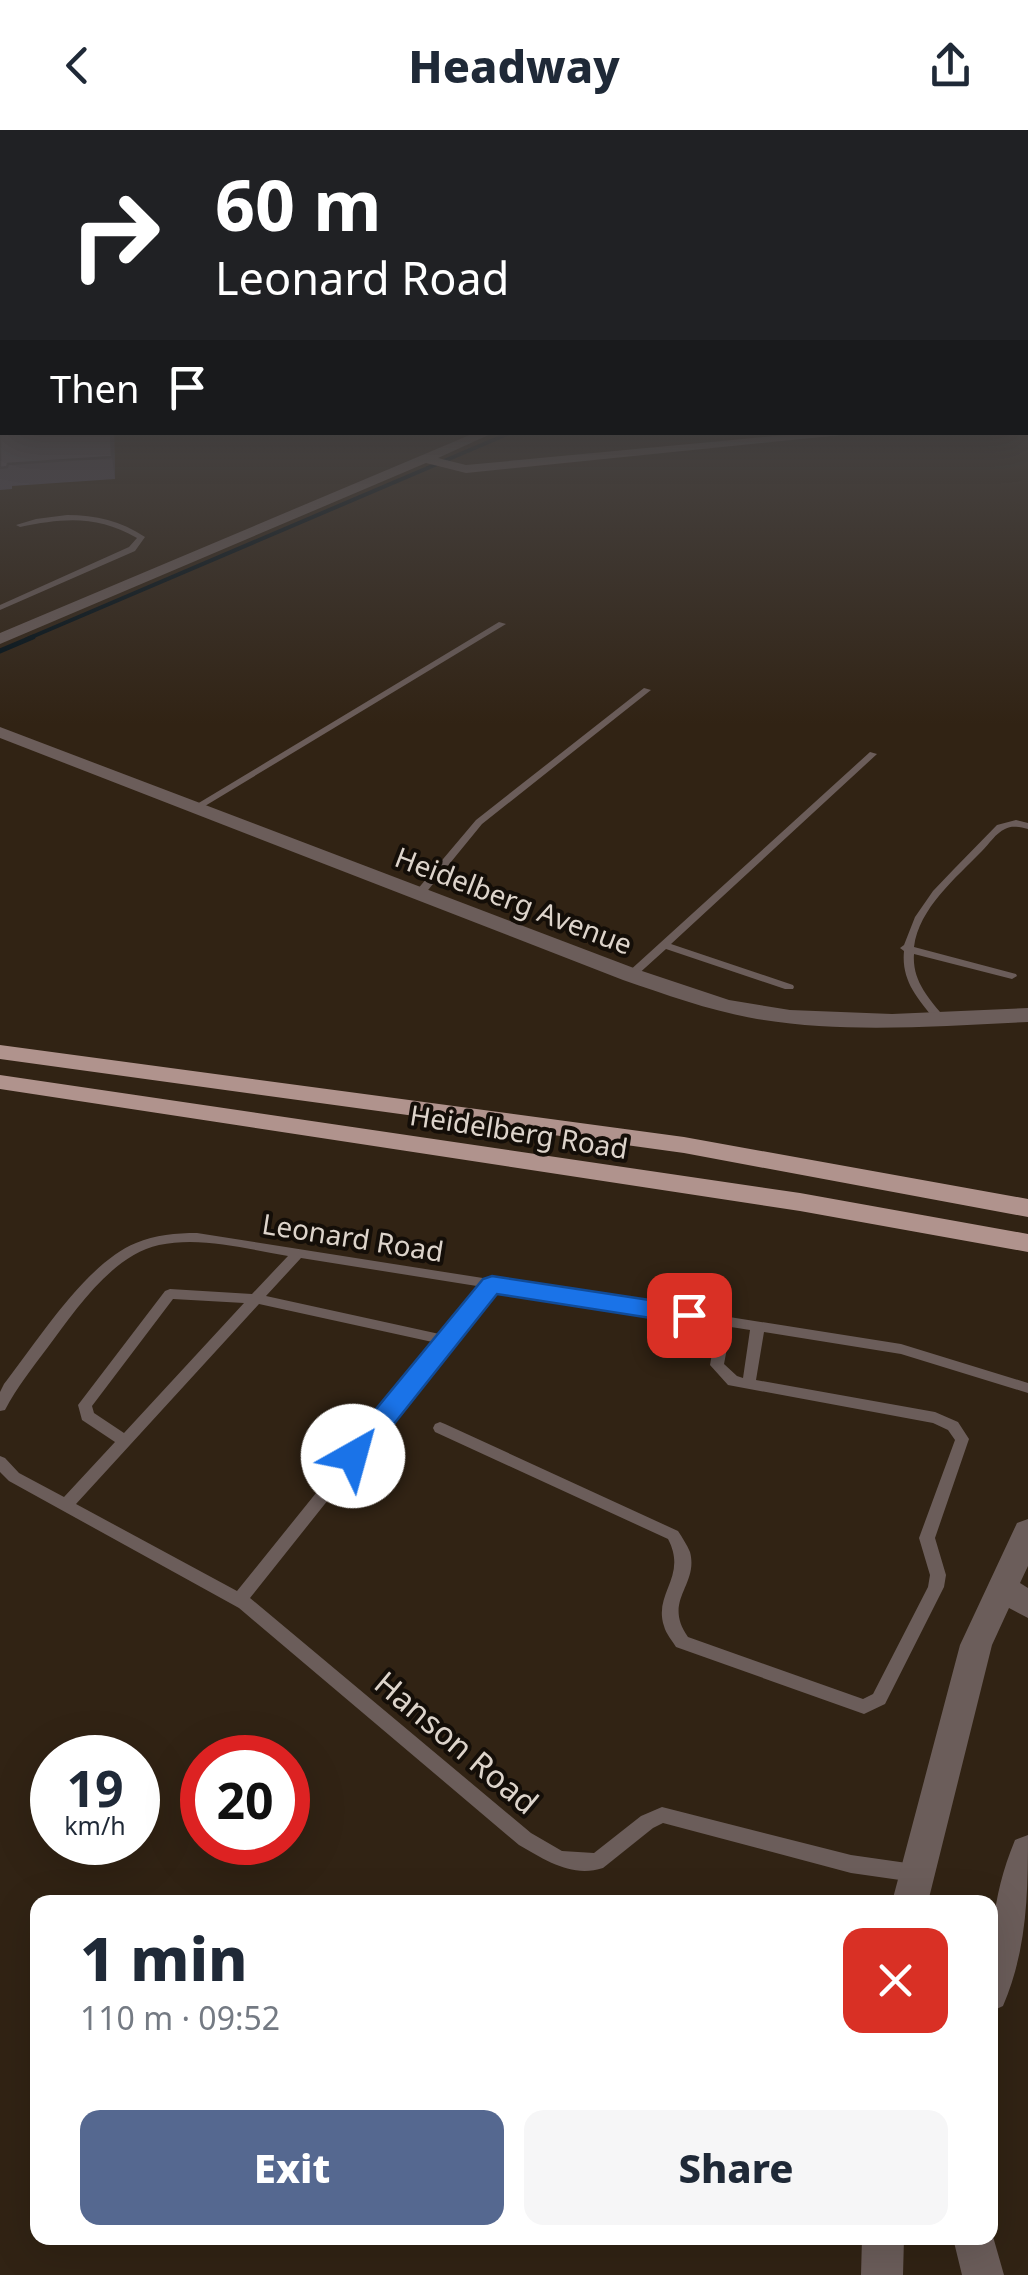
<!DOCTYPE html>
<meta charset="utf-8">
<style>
:root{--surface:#fff;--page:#f6f6f7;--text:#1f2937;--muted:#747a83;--accent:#556890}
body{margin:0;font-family:"Noto Sans",sans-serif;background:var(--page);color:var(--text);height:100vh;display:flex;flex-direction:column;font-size:38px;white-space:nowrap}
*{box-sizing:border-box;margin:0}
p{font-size:32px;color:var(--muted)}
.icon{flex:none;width:55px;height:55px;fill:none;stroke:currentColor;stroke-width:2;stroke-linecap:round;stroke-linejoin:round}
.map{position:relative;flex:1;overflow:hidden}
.sheet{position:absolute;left:30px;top:1765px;width:968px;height:350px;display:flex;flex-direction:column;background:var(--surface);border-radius:20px;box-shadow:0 10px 40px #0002}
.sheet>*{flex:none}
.banner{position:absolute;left:0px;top:0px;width:1030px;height:305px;box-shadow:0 10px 40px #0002;background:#202124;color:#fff;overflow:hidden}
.speed{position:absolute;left:30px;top:1605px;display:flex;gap:20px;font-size:50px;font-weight:700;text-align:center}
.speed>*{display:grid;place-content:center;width:130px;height:130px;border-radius:50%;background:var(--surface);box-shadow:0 10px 40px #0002;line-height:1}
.speed small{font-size:25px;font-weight:400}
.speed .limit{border:15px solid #d22;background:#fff;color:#111}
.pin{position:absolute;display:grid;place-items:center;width:85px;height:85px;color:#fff;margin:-42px;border-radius:20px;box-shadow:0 5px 15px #0006}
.me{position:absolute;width:110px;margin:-55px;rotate:38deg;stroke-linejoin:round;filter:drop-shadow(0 0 8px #0008)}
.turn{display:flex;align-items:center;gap:35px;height:210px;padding:0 50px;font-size:45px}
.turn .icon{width:130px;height:130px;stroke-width:2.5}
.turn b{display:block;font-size:70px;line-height:85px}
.then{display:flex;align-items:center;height:95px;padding:0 50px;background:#0003;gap:20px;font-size:38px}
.round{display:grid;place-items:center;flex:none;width:105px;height:105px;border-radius:20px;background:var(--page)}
.head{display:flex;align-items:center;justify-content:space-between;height:170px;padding:0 50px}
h1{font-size:60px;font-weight:800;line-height:75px}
.cta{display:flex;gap:20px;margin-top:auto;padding:20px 50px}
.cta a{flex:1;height:115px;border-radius:20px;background:var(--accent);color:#fff;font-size:40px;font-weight:800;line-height:115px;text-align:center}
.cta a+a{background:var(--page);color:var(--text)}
header{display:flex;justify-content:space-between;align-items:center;height:130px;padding:0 50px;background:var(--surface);font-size:45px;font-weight:800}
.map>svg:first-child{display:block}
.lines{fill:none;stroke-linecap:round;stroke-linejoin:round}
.stream-far1{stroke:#001018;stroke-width:4}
.stream{stroke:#001018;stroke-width:5}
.service{fill:#6b5d5a;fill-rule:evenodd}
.minor{fill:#6b5d5a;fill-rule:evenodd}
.tertiary{fill:#6b5d5a;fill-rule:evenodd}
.primary{fill:#b0938d;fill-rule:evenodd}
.wall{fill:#504859}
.shaded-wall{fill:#413b48}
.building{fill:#5d5467;stroke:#413b48;stroke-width:2.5}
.route{fill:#1a73e8;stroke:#114b97;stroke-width:2.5}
.labels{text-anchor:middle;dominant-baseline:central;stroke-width:8;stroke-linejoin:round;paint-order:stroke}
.street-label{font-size:28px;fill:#ddd4cb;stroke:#140e08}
.near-street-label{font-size:32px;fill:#ddd4cb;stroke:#140e08}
</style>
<header><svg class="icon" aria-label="back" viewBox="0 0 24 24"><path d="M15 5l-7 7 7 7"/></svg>Headway<svg class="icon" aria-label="share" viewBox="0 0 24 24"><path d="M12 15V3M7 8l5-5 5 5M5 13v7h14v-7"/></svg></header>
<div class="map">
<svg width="1028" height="2145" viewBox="0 0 1028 2145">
<rect width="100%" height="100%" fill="#312314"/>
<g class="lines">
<path class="stream-far1" d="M27 509 512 302"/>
<path class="stream" d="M0 521 33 507"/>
<path class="service" d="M67 385C96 385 121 391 145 407L135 421 0 480V475L129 417 137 408C97 385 64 388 20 397L16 395 36 389Z
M499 492 506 494 200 679 197 680 192 677Z
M644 558 651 560 482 694 424 765H416V761L476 690Z
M870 622 877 624 671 814 793 855 794 857 793 859H785L666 819 635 847H627V843Z
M1016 690 1028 693V699C1020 697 1012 695 1005 699 996 703 989 714 982 721 956 748 919 778 914 817L1016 844 1017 846 1012 849 914 824C912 851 929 869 946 889L944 891H936C918 869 901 851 904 821L900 818 904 815 915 787 933 761 954 739 997 695Z
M197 1103 901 1214 1028 1253V1263L901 1224 764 1202 756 1250 935 1282 958 1292 969 1309 935 1408 946 1445 944 1457 885 1574 864 1584 676 1517C672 1510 666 1504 664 1496 653 1463 688 1447 668 1409L435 1302 433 1298 435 1294 440 1292 445 1294 678 1401C682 1407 687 1415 690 1422 699 1456 662 1470 688 1507L863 1569 873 1564 928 1457 930 1445 919 1408 955 1310 948 1300 933 1293 728 1255 710 1235 717 1195 496 1159 250 1468 531 1703 562 1721 594 1723 641 1686 662 1677 851 1725 914 1734 920 1737 923 1743 920 1749 914 1752 851 1743 663 1693 653 1698 603 1738C572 1748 545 1730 519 1715L239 1478 9 1351 0 1342V1326L5 1328 19 1343 64 1367 115 1312 82 1290 78 1275 165 1161 170 1159 252 1164 288 1126C246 1119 201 1106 159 1115 112 1125 75 1181 48 1217 33 1237 17 1257 5 1280L0 1281V1262L4 1254C37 1212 86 1133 136 1113 155 1105 176 1103 197 1103ZM301 1128 483 1157 444 1205 266 1166ZM173 1169 244 1173 124 1303 94 1283 92 1276ZM259 1174 437 1213 237 1461 76 1374ZM731 1197 750 1200 743 1248 737 1246 724 1234Z"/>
<path class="minor" d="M0 597 639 840 729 870 790 880 892 884 1028 878V892C938 896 847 904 757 889 711 881 667 865 623 850L0 608Z
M1028 1389V1436L1020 1453 1028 1458V1488L1009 1478 992 1515 928 1772H892L960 1515 1017 1393Z
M1028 1705C1028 1765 1027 1820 1003 1876L990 1882C990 1819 990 1770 1015 1710Z
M990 2096 1004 2145H962L953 2108H990Z
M862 2108H904L903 2145H861Z"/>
<path class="tertiary" d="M477 302H495L438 328 466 335 818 302H870L466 343 426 333 0 514V503Z"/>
<path class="primary" d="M0 915 684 1007 1028 1069V1087L684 1023 0 929Z
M0 945 800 1063 1028 1104V1122L800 1081 0 959Z"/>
</g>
<path class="wall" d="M0 294 2 302H114L115 349 12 356V359L0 360Z"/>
<path class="shaded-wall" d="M111 302H114L115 349 112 327Z"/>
<path class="building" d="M0 294H2V302H111L112 327 8 334 7 337 0 338Z"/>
<linearGradient id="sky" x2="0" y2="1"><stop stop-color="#1b130b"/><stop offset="0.49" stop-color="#484545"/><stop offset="1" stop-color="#484545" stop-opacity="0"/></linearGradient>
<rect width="1028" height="594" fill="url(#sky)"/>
<path class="route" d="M492 1146 689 1176 701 1185 689 1194 497 1164 363 1333 353 1336 344 1333 340 1326 344 1318 483 1149Z"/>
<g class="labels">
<g class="street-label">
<text transform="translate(514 770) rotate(21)">Heidelberg Avenue</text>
<text transform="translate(519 1001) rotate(9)">Heidelberg Road</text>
<text transform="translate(353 1107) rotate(9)">Leonard Road</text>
</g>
<g class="near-street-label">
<text transform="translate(457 1612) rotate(40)">Hanson Road</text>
</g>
</g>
</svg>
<div class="speed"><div>19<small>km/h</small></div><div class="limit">20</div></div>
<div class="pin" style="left:689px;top:1185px;background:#d93025"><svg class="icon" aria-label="arrive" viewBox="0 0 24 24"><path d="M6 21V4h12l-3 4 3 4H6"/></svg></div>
<svg class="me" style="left:353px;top:1326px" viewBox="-20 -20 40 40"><circle r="19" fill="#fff"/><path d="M0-13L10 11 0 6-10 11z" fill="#1a73e8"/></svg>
<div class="banner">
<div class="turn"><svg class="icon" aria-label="right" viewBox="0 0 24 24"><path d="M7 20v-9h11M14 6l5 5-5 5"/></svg><div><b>60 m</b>Leonard Road</div></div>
<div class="then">Then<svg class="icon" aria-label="arrive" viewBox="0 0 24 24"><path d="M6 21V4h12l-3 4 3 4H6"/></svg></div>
</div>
<section class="sheet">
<div class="head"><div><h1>1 min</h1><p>110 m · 09:52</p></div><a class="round" style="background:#d93025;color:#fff"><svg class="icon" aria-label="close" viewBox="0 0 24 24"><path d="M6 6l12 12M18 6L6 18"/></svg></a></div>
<div class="cta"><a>Exit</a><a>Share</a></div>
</section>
</div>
